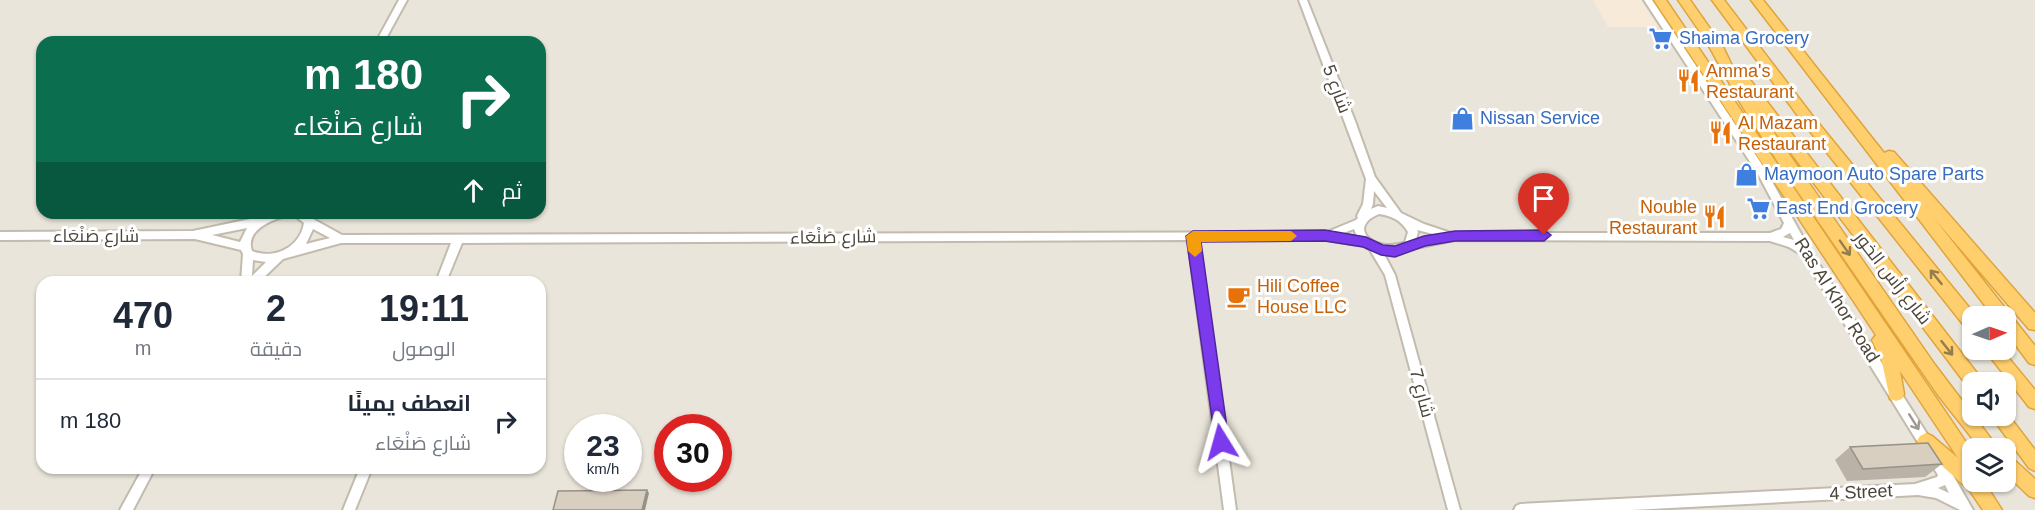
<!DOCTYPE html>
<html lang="ar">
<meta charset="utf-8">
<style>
:root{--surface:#fff;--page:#f2f2f3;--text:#1f2937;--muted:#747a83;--line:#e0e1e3}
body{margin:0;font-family:Arial,Cairo,sans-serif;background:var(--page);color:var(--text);direction:rtl;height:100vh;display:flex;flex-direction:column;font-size:22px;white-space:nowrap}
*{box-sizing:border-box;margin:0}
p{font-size:20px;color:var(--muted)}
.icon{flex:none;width:33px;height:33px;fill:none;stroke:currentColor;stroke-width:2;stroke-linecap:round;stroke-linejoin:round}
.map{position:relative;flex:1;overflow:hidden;direction:ltr}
.drawer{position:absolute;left:36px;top:276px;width:510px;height:198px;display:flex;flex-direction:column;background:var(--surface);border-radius:18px;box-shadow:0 2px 4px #0004;direction:rtl}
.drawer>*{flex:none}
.guide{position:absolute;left:36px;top:36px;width:510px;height:183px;border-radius:18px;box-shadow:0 2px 4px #0004;direction:rtl;background:#0b6e4f;color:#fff;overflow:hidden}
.needle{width:39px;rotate:88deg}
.buttons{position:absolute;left:1962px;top:306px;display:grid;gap:12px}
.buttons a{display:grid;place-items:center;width:54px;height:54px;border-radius:12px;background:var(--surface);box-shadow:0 2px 4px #0004;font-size:30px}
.speed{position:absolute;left:564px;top:414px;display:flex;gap:12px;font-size:30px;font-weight:700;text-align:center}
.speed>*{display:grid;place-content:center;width:78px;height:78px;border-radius:50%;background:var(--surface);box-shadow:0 2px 4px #0004;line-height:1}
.speed small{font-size:15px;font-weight:400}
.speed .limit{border:9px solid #d22;background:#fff;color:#111}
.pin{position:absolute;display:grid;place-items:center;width:51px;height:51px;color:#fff;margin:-62px -26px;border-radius:50% 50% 50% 0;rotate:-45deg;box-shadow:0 0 6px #0007}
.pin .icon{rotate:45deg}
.me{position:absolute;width:66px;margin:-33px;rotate:352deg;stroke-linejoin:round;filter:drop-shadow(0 0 4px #0008)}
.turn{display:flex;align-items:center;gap:21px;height:126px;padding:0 24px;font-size:27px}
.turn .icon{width:78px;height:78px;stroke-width:2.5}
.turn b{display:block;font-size:42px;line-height:51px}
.then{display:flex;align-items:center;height:57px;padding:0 24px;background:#0003;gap:12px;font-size:22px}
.eta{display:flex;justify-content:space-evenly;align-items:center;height:102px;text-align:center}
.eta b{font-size:36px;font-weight:700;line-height:42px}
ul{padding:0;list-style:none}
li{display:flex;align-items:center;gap:18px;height:84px;padding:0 24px;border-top:2px solid var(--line)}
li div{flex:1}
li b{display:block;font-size:22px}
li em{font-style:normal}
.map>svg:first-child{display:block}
.residential{fill:#eae5da;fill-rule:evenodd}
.commercial{fill:#f7ead8}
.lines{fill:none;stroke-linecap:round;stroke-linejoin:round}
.minor-casing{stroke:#c2bbae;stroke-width:4}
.highway-casing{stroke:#e0a43c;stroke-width:3}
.minor{fill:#fff;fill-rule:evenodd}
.highway{fill:#ffcf6e;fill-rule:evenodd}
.wall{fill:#bab2a6}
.shaded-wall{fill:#979187}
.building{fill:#d8cfc1;stroke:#979187;stroke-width:1.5}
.oneway{stroke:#937c4e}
.oneway2{stroke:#9c9892}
.route{fill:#7c3aed;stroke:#51269a;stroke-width:1.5}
.slow{fill:#f59e0b}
.labels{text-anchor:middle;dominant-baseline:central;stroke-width:6;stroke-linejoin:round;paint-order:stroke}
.shop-label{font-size:18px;fill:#366cbe;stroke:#fff;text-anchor:start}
.food-label{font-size:18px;fill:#c56008;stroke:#fff;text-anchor:start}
.street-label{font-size:18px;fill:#4b4439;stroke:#fff}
</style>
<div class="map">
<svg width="2035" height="510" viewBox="0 0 2035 510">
<rect width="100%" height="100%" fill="#f6f3ec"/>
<path class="residential" d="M0 0H2035V510H0ZM42 42H540V213H42ZM42 282H540V468H42ZM1972 316H2006V350H1972ZM1972 382H2006V416H1972ZM578 428H628V478H578ZM668 428H718V478H668ZM1972 448H2006V482H1972Z"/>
<path class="commercial" d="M1593 0H1641L1658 27H1608Z"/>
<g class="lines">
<defs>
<path id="minor" d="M399 0H407L384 42H376Z
M1299 0H1307L1355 121 1375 177 1401 213 1424 224 1451 233H1770L1781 229 1784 223 1758 174 1644 0H1652L1765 169 1810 250 1950 470 1973 510H1960L1936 498 1918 495 1632 510H1514L1516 506 1520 504 1915 484 1937 477 1938 475 1802 255 1789 247 1770 241 1455 240 1411 249 1396 254H1384L1395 275 1460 510H1448L1385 275 1370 250 1365 246 1325 240H1199L1236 510H1224L1188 240 462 243 446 282H436L451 243H341L283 259 259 282H241L243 254 241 250 195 239 0 240V232L193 231 259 217 269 213H286L285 216C269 221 245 231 252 251 275 260 300 247 304 223L291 213H308L313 219 342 235 1327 232 1356 220 1358 218 1357 216 1363 204 1366 179ZM1374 191 1387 208 1378 206 1371 209 1373 204ZM1379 214C1392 216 1401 220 1408 232L1405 242C1376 254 1345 228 1379 214ZM247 228 240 242 212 235ZM313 229 330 238 306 244ZM1354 229 1357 237 1341 234ZM1417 230 1437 235 1416 240 1418 232ZM1790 233 1794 240 1783 237ZM253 260 266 262 252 276ZM1945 485 1949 493 1938 488Z
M143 468H155L133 510H120Z
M360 468H372L355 510H343Z"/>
<path id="highway" d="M1654 0H1666L1972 451V482H1984L2002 510H1983L1970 491 1920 446 1917 441 1920 436 1926 433 1932 436 1958 458 1900 371 1904 394 1902 399 1896 401 1890 399 1882 362 1872 340 1876 335Z
M1678 0H1690L1723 47 1735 72H1744L1980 377 1982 382H1972V388L1968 387 1757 108 1935 365 1998 448H1980L1938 395 1783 170 1741 104 1705 39Z
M1712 0H1724L1811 114 1976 316H1972V329L1966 328 1801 120Z
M1751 0H1763L1884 153 1889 151 1894 152 2035 313V330L2029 329 1933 217 2035 346V365L2029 363 2006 332V316H1993Z
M1985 350H2002L2035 390V409L2029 407Z
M2006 412 2035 450V471L2029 468 1991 416H2006Z
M2006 455 2012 458 2035 479V498L2029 496 2006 474Z"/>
</defs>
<use href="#minor" class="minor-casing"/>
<use href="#highway" class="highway-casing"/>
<use href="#minor" class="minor"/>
<use href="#highway" class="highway"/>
</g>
<path class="wall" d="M1850 447 1942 464 1925 477 1847 481 1835 460Z"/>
<path class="shaded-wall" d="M647 490 649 493 645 510H642Z"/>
<path class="building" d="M1928 443 1942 464 1863 469 1850 447Z
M647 490 642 510H553L558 491Z"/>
<defs><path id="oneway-shaft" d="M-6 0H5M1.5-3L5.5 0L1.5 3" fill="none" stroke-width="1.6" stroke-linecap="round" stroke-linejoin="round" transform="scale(1.5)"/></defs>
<g class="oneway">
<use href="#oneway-shaft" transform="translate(1845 248) rotate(55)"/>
<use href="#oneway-shaft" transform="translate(1936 277) rotate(-129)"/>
<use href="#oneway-shaft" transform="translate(1947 348) rotate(52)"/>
</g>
<use class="oneway2" href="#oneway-shaft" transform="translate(1914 422) rotate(58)"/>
<path class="route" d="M1325 230 1366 237 1383 245 1395 246 1424 236 1455 231 1544 230 1551 235 1544 241H1455L1425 246 1395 257 1381 255 1363 247 1325 241 1201 242 1229 442 1226 447 1221 449 1216 447 1186 236 1193 231Z"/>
<path class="slow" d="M1193 231H1291L1297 236 1291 241 1201 242 1202 251 1195 257 1188 251 1186 236Z"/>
<defs>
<symbol id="supermarket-bare" viewBox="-9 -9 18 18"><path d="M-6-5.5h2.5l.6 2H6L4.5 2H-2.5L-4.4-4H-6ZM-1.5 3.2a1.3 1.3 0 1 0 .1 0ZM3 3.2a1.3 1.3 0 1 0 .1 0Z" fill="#3f7fe0" stroke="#fff" stroke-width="2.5" paint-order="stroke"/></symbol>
<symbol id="restaurant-bare" viewBox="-9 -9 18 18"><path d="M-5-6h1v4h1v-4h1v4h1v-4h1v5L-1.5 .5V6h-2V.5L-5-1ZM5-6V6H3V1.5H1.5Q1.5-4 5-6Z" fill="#e8710a" stroke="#fff" stroke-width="2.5" paint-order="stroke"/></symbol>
<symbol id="shop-bare" viewBox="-9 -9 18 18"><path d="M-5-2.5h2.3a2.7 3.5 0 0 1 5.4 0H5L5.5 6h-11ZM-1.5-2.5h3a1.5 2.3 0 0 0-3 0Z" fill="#3f7fe0" stroke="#fff" stroke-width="2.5" paint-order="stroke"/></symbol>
<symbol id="cafe-bare" viewBox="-9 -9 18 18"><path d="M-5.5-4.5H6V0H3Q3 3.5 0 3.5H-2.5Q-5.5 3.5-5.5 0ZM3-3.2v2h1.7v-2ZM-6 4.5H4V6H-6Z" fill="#e8710a" stroke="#fff" stroke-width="2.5" paint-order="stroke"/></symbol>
</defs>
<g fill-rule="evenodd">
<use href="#supermarket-bare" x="1644" y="22" width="33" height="33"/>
<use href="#restaurant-bare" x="1672" y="64" width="33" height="33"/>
<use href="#shop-bare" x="1446" y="102" width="33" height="33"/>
<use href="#restaurant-bare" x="1704" y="116" width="33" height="33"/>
<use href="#shop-bare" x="1730" y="158" width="33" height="33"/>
<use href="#supermarket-bare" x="1742" y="192" width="33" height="33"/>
<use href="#restaurant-bare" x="1698" y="200" width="33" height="33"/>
<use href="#cafe-bare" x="1222" y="280" width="33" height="33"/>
</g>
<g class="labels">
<g class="shop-label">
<text x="1679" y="38">Shaima Grocery</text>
<text x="1480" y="118">Nissan Service</text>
<text x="1764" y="174">Maymoon Auto Spare Parts</text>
<text x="1776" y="208">East End Grocery</text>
</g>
<g class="food-label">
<text x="1706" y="71">Amma's<tspan x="1706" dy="21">Restaurant</tspan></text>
<text x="1738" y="123">Al Mazam<tspan x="1738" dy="21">Restaurant</tspan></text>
<text x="1697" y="207" text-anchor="end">Nouble<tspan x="1697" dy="21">Restaurant</tspan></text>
<text x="1257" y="286">Hili Coffee<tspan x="1257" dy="21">House LLC</tspan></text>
</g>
<g class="street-label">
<text transform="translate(1337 89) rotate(69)">شارع 5</text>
<text x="96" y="236">شارع صَنْعَاء</text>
<text transform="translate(833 237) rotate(-1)">شارع صَنْعَاء</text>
<text transform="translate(1893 278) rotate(52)">شارع رأس الخور</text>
<text transform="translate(1837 300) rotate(58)">Ras Al Khor Road</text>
<text transform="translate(1422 393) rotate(75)">شارع 7</text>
<text transform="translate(1861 492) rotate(-3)">4 Street</text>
</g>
</g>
</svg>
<div class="buttons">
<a><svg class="needle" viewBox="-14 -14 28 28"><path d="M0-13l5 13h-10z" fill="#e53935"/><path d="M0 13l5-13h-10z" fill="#747a83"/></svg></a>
<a><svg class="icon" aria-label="sound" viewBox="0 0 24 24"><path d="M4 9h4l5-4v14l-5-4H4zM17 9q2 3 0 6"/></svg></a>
<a><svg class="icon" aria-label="layers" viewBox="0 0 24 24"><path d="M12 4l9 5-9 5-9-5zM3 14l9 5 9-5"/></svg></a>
</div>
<div class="speed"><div>23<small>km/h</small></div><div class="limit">30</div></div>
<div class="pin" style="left:1544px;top:235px;background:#d93025"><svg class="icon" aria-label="arrive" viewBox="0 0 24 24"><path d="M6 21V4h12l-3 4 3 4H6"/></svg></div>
<svg class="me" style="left:1221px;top:442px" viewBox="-20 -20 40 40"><path d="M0-17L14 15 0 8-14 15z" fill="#7c3aed" stroke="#fff" stroke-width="4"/></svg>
<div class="guide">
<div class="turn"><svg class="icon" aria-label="right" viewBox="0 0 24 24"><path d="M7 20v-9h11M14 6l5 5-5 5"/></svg><div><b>180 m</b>شارع صَنْعَاء</div></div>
<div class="then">ثم<svg class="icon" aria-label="ahead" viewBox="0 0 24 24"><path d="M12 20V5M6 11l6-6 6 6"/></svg></div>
</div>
<section class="drawer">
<div class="eta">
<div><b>19:11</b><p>الوصول</p></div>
<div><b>2</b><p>دقيقة</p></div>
<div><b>470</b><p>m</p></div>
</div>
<ul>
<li><svg class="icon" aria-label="right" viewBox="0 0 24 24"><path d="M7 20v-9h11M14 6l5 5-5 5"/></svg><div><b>انعطف يمينًا</b><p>شارع صَنْعَاء</p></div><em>180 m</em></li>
</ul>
</section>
</div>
